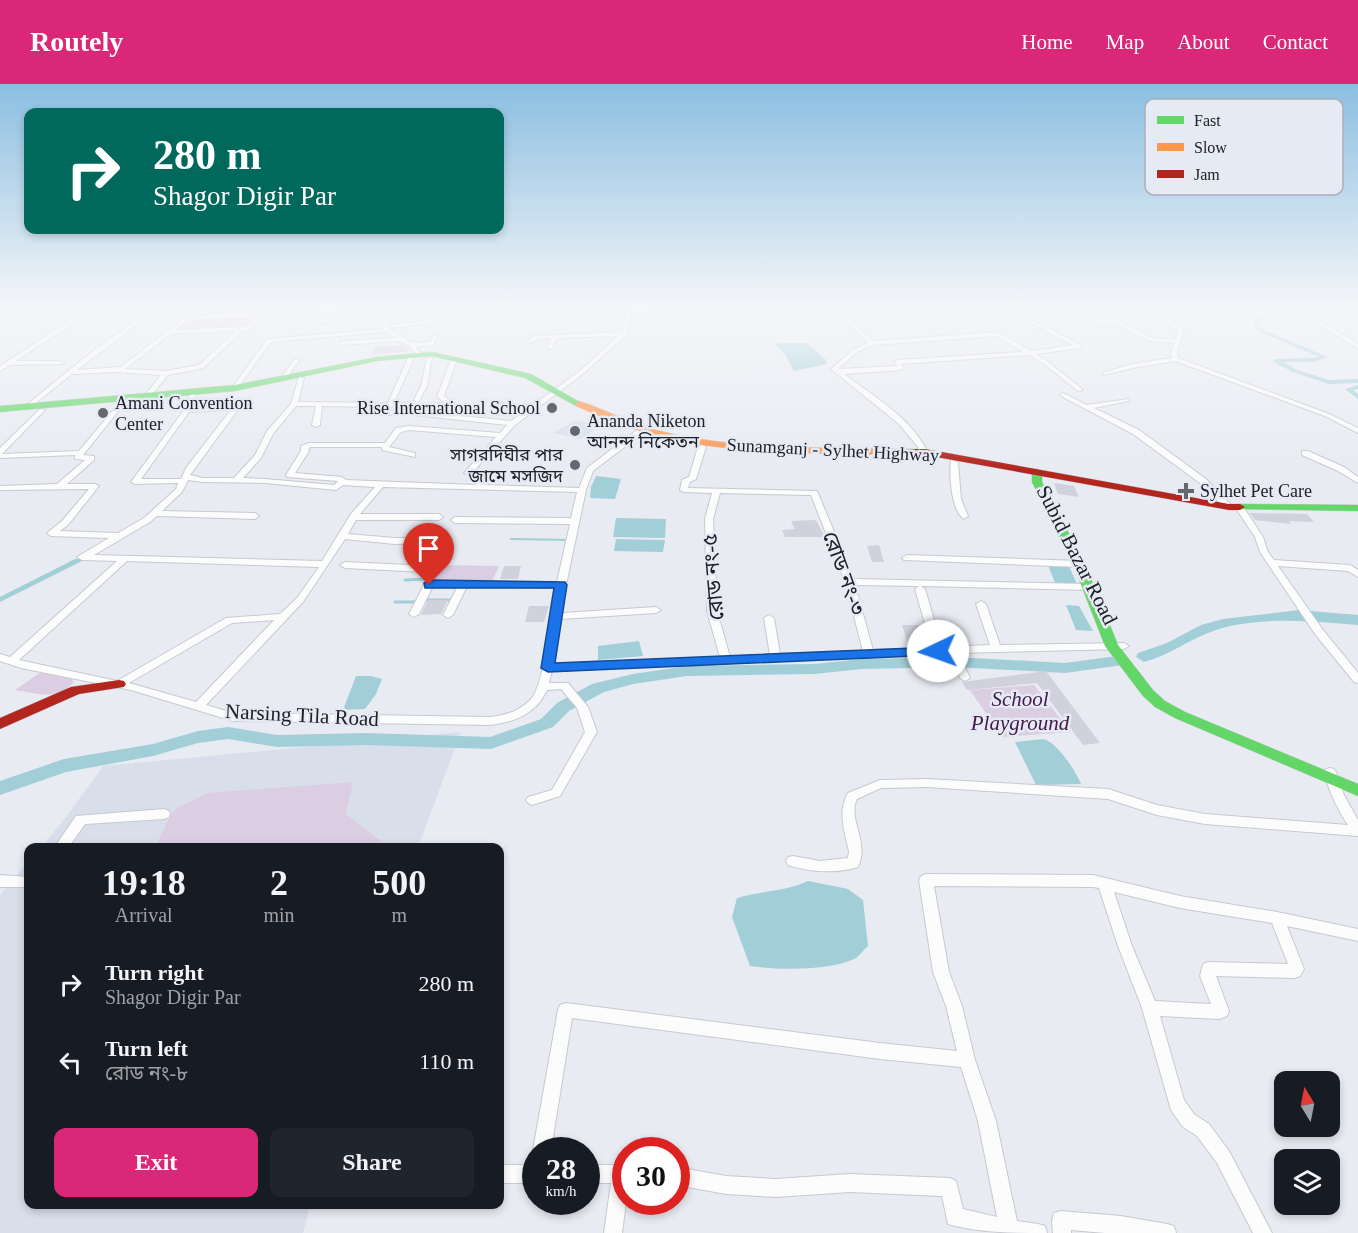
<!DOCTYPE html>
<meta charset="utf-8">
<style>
:root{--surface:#171b24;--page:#20242c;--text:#f1f3f6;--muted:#9ea1a6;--accent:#db2777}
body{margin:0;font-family:"Times New Roman","Noto Sans Bengali",serif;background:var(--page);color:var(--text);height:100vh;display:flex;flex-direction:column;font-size:22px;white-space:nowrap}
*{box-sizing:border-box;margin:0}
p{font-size:20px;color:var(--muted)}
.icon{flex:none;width:33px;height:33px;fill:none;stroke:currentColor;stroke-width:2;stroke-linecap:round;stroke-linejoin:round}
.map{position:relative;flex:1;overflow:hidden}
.sheet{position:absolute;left:24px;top:759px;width:480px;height:366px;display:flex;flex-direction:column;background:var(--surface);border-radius:12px;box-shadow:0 3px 9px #0003}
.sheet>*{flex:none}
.top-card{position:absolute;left:24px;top:24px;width:480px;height:126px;border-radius:12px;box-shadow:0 3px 9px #0003;background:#00695c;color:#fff;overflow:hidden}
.needle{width:39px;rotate:350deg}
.buttons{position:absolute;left:1274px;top:987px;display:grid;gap:12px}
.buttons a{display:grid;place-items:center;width:66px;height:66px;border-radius:12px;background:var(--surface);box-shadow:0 3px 9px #0003;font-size:30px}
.speed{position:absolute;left:522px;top:1053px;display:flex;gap:12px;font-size:30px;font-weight:700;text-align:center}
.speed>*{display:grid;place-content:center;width:78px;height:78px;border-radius:50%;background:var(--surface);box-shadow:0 3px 9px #0003;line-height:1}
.speed small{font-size:15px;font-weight:400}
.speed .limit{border:9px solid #d22;background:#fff;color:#111}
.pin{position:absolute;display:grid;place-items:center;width:51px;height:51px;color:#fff;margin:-62px -26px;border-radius:50% 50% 50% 0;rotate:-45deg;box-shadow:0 0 6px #0007}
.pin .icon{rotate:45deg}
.me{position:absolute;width:66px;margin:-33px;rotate:267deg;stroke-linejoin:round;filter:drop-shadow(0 0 4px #0008)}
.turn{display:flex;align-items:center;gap:21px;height:126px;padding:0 30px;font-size:27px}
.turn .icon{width:78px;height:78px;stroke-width:2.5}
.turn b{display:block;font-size:42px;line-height:51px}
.eta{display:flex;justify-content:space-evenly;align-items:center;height:102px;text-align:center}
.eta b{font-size:36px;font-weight:800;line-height:42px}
.action{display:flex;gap:12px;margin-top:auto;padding:12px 30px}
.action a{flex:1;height:69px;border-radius:12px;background:var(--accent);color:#fff;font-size:24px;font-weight:800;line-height:69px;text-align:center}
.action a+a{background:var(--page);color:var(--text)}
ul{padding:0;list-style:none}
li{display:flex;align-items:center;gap:18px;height:78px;padding:0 30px}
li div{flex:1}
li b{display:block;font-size:22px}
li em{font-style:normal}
header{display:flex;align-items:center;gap:36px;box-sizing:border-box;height:84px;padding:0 30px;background:var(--accent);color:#fff}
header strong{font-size:28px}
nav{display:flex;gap:33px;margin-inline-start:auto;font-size:21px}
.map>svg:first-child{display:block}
.built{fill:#d8dfeb}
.green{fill:#dbcde2}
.water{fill:#a1ced7}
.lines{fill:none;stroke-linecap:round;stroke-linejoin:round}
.stream-far1{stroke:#a1ced7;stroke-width:2}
.stream{stroke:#a1ced7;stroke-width:3}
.canal{fill:#a1ced7;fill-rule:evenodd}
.river{fill:#a1ced7;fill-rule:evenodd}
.building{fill:#d1d1dd}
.street-casing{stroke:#c6c9ce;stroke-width:2}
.fast-casing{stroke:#c6c9ce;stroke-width:1}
.slow-casing{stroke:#c6c9ce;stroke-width:1}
.jam-casing{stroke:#c6c9ce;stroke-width:1}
.street{fill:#fcfcfd;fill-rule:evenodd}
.fast{fill:#63d668;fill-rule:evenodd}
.slow{fill:#ff974d;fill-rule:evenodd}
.jam{fill:#b3261e;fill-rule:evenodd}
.route{fill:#1a73e8;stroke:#114b97;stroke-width:1.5}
.poi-dot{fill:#66686d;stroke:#e5eaf5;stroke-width:2}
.labels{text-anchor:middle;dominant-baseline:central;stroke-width:5;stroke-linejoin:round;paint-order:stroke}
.far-poi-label{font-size:18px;fill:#202125;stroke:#e5eaf5;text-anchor:start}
.far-street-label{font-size:18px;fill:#202125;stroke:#e5eaf5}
.street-label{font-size:21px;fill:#202125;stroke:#e5eaf5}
.park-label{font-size:21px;font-style:italic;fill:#431949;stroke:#e5eaf5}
.key{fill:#e5eaf5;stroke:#aaaeb7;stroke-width:1.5}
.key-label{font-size:16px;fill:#202125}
</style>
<header>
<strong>Routely</strong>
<nav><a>Home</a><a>Map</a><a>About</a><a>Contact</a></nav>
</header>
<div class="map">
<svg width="1358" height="1149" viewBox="0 0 1358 1149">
<rect width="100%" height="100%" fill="#e8ebf2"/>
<path class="built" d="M175 224H267L248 246 170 247 183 234 164 233Z
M576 336 591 339 588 342 596 345 580 355 553 349Z
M461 648 418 763 41 764 66 733 103 682Z
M28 778V1120L310 1121 303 1149H0V811Z"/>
<path class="green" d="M257 233 247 243 174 246 191 234Z
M438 481 499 482 492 498 434 497 432 494Z
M41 588 71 595 74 598C56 618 38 609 15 606Z
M1034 601 1071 648 1002 653 970 606Z
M353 698 346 730 388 763H156L170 732 179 723 208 709Z"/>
<path class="water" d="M782 259H807L826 276 827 280 794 287 785 270 774 260Z
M596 392 621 395 615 415 590 414 591 403Z
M616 434 666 435 665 454 613 453Z
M616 455 665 456 663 468 614 467Z
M1048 481 1069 482 1077 500 1055 499Z
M1066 521 1079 522 1093 547 1076 546Z
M639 557 643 572 598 576V562Z
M356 592H371L382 595 376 610 365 625 343 626Z
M1043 655C1056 657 1076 687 1081 700L1036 701 1015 658Z
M808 797 848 805 863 816 868 862C863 866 859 873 854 875 830 887 776 886 750 882L732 833 737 814C760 807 788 807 808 797Z"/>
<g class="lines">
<path class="stream-far1" d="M511 455 569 456"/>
<path class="stream" d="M435 482 440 470
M405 496 427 495
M425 516H454
M395 518H418"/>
<path class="canal" d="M1262 224H1267L1272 230 1260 237 1259 241 1266 247 1328 273 1313 278H1283L1297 286 1329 296 1358 295V299L1329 300 1293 288 1274 278 1273 277 1276 275 1313 274 1320 273 1262 249 1254 241 1256 235 1267 230Z
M1358 301V305L1353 306 1358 310V315L1345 305Z
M75 475H81L82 477 0 518V513Z"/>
<path class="river" d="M1299 526 1358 531V541C1311 537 1261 532 1216 546 1191 554 1170 571 1144 578L1136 573 1138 569 1167 559 1201 541 1223 535Z
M1117 572 1123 573 1125 577 1123 581 1065 589 955 583 862 585 814 590 687 592 633 600 604 608 569 627 553 643 491 665 366 661 277 663 228 655 198 659 153 672 66 688 0 711V697L64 675 153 660 198 647 228 643 277 651 366 649 490 653 541 635 557 619 592 600 633 590 687 582 814 580 862 575 955 573 1065 579Z"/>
</g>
<path class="building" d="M402 261 410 267 373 271 374 263Z
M1054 399 1074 402 1079 413 1058 410Z
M1250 429 1307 430 1314 438 1289 437 1291 440 1255 436Z
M816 436 825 453H785L782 446 795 445 791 437Z
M879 461 884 478H872L867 462Z
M504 482H521L518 495H500Z
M428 516H448L441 530 421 531Z
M529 522H549L544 538H525Z
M902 541H923L928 560H908Z
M1046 587 1100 659 1083 661 1037 599 967 606 962 598Z"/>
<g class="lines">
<defs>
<path id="street" d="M108 224H115L98 235 78 236 16 277H61L64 279 63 280 10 281 0 287V282L72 235 36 230H0V226H36L77 232H95Z
M152 224H159L77 286 121 283 184 234 210 231 218 224H224L217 230 246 229 249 231 246 233 188 236 175 246 245 243 266 224H272L249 246 243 247 203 284 168 291 148 315 143 314 161 291 117 288 72 290 28 325H24V323L89 270ZM236 247 199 281 166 287 125 285 171 250Z
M335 224H370L367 226 311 229 308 227 311 225Z
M379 224H385L389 241 482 229 553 227 556 229 553 231 482 233 389 244 412 259 430 258 434 251H438L434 261 415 263 424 273 421 275 409 262 400 257 343 261 340 259 343 257 395 254 386 248 271 258 237 305 232 304 267 255 384 245 382 237 322 239 319 237 322 235 381 233Z
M628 224H689L686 226 633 228 626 251 584 289 515 341 473 388 488 390 489 392 484 401 579 404 587 384 641 343 648 345 593 387 586 406 566 501 562 529 656 523 661 526 656 529 561 535 553 580 720 573 707 527 705 435 712 409 684 408 680 406 682 396 689 393 698 363 702 361 706 363 696 395 690 398 688 404 817 407 854 495 1089 500 1094 503 1089 506 921 502 925 505 942 563 990 561 976 520 981 517 986 520 1000 561 1124 559 1129 562 1124 565 958 569 970 594 965 597 960 594 950 571 951 569 873 573 869 574 865 573 552 587 549 599H568L588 623 597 648 560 712 532 721 528 719 526 716 528 713 552 706 585 648 577 624 561 605 547 606C536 630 515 638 490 641L233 637 131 606 21 584 0 577V570L10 573 117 477 82 476 77 473 109 454 51 452 47 449 62 437 89 405 0 406V402L57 400 85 376 75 375V371L0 374V364L40 325 45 326 2 370 79 367 119 319 124 320 83 371 94 372V376L67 400H95L99 402 68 441 60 447 118 449 144 434 176 405 178 399 135 400 131 398 184 326 191 308 196 309 191 324 230 322 237 327 190 391 203 394H234L255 371 267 347 291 320 299 293 304 294 298 318 388 319 408 274 411 272 414 274 394 319 413 318 421 302 427 274 432 273 427 302 417 321 382 323 381 327H417L425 323 441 321 444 318 437 313 450 278 453 276 456 278 444 312 451 317 445 324 429 326 425 328 511 337 580 287 618 252 557 254 553 263 550 265 547 263 551 254 537 255 533 258H529L528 257 533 252 622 248ZM296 322H316L312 341 316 343 320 341 322 322 375 323 374 329 377 331H414L507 341 500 349 409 342 396 344 385 359H309L301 362V367L286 391 287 393 338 397 334 401 265 395 243 394 261 374 273 350ZM228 326 230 327 186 384 181 395H141L189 328ZM409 346 496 353 464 389 480 394 476 401 346 396 342 393 295 389 309 367 308 365 311 363H382V366L415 373V369L389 363 401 348ZM188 396 203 398 265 399 336 406 343 401 375 403 351 430 322 477 94 471 150 438 157 432 255 435 259 432 255 429 162 427 182 408ZM383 403 577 408 571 434 455 433 451 436 455 439 570 440 557 498 435 496 436 485 431 482 345 478 340 481 345 484 426 488 425 499 409 530 414 533 419 530 433 502H458L443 531 448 534 453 531 467 502 556 504C552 528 545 596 532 614 521 627 506 631 490 633L233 629 206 621 303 518 345 455 395 460 445 459V455L442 454H395L348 450 356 436H439L443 433 439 430H360ZM720 409 811 411 845 498 863 567 780 570 774 534 769 531 764 534 770 571 730 573 717 527 713 435ZM127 477 319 483 297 514 280 530 226 534 117 597 19 576ZM855 501 919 502 915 505 932 564 873 566ZM274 536 196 618 129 599 232 539Z
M832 224H838L873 257 998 248 1031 267 1073 261 1008 228 1013 227 1081 261 1082 262 1079 264 1036 270 1047 277 1083 306 1078 307 1043 279 1029 271 901 280 904 284 901 286 844 290C872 311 918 338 929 373L922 375 918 363 899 340 831 285 853 266 868 259ZM997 252 1023 268 897 276 894 278 897 282 838 285 857 268 873 261Z
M1145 224H1152L1184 245 1177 268 1178 274 1329 330 1358 344V349L1325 332 1175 277 1133 284 1103 291V289L1132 280 1172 274 1171 268 1174 259 1149 257 1115 239 1100 240 1083 232H1066L1063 230 1066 228H1084L1101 236 1116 235 1152 254 1175 256 1178 246Z
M1292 224H1299L1358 260V265Z
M1346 224H1353L1358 227V231Z
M296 275 299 277 285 296H281V294L294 276Z
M1063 309 1087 321 1129 315V317L1094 324 1139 346 1206 395 1233 423 1232 425H1226L1200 399 1133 350 1061 312 1060 311Z
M1302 367H1308L1344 383 1358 393V399L1338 387 1302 371Z
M951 376 958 378 961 415 968 432 964 435C951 427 949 390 951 376Z
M1241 423 1244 424 1263 453 1268 468 1274 476 1350 481 1358 486V493L1348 487 1278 482 1323 546 1358 589V599L1354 598 1315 550 1260 468 1255 453 1237 426Z
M907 471 1079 477 1084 480 1079 483 904 476 902 474Z
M1330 684 1334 685 1336 688 1344 711 1358 736V752L1205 740 1157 731 1108 715 927 703 881 704 857 715C847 735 870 758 858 783 836 790 810 788 788 781L786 777 788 773 793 772 820 777 848 774 849 768C845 748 837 728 848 709L880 696 927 695 1108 705 1157 721 1205 730 1348 741C1337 725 1329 707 1324 688L1326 685Z
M164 725 169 727 170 730 169 733 164 735 85 740 68 764H54L76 732Z
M926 790 1093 791 1180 812 1277 828 1358 845V857L1287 842 1304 885 1300 892 1295 894 1216 892 1229 927 1227 932 1219 935 1160 932 1184 1016 1194 1030 1209 1040 1229 1067 1272 1149H1253L1217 1079 1197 1052 1182 1042 1171 1026 1142 924 1118 862 1099 804 1093 803 934 802 949 888 962 922 975 976 996 1037 1017 1137 1038 1140 1045 1142 1047 1149C1014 1149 980 1149 948 1140L942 1112 850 1108 776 1113 726 1110 676 1101V1083L726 1092 776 1095 850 1090 950 1094 956 1097 963 1125 997 1133 978 1037 961 983 880 975 572 934 551 1066H536V1072L533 1066 558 926 560 921 566 919 880 959 957 967 946 922 933 888 919 796 921 792ZM1114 808 1180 824 1272 839 1288 880 1208 878 1203 880 1200 892 1211 920 1155 917 1132 862Z
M0 791 28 793V803H0Z
M500 1081H536V1099H500Z
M586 1081H626V1118L622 1149H604L611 1099H586Z
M1061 1127 1121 1132 1167 1140 1174 1142 1176 1149H1105L1071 1146V1149H1053L1052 1136 1054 1129Z"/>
<path id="fast" d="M432 268 531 290 583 320 576 322 525 294 432 272 377 277 235 307 0 328V322L235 301 377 273Z
M1037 385 1042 388V398L1085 480 1118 561 1153 606 1165 617 1185 628 1358 700V712L1175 634 1155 623 1143 612 1105 562 1073 480 1032 398V388Z
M1240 420 1358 421V427L1236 425V421Z"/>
<path id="slow" d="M579 317C605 325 629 339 656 346 738 367 825 363 908 365L913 368 908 371C823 369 735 372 653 351 626 344 601 333 576 322L575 320Z"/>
<path id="jam" d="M908 365H925L1229 420H1240L1245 423 1240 426H1229L925 371 905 370V366Z
M119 596 124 597 126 600 124 603 79 610 0 645V634L71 603Z"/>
</defs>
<use href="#street" class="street-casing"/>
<use href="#fast" class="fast-casing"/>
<use href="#slow" class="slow-casing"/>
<use href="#jam" class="jam-casing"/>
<use href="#street" class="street"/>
<use href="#fast" class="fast"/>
<use href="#slow" class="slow"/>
<use href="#jam" class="jam"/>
</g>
<linearGradient id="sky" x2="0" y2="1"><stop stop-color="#8bbee1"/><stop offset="0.58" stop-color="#f5f6f9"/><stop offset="1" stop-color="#f5f6f9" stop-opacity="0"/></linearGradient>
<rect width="1358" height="385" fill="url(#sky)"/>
<path class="route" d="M430 496 565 498 567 501 555 579 938 563 944 567 938 571 548 588 541 584 554 504H425L424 499Z"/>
<g class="poi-dot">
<circle cx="552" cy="324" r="6"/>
<circle cx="103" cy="329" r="6"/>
<circle cx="575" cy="347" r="6"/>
<circle cx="575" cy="381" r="6"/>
<path d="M1183 398h6v6h6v6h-6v6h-6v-6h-6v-6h6z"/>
</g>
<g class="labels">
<g class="far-poi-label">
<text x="115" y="319">Amani Convention<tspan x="115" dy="21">Center</tspan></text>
<text x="540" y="324" text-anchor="end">Rise International School</text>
<text x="587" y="337">Ananda Niketon<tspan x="587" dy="21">আনন্দ নিকেতন</tspan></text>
<text x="563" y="371" text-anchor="end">সাগরদিঘীর পার<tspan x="563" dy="21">জামে মসজিদ</tspan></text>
<text x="1200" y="407">Sylhet Pet Care</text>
</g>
<g class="far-street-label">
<text transform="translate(833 366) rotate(3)">Sunamganj - Sylhet Highway</text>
</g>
<g class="street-label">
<text transform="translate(1077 471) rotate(63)">Subid Bazar Road</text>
<text transform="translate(844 489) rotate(70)">রোড নং-৩</text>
<text transform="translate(713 493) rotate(-95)">রোড নং-৫</text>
<text transform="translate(302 631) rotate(3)">Narsing Tila Road</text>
</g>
<g class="park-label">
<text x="1020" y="615">School<tspan x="1020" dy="24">Playground</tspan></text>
</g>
</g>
<rect x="1145" y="15" width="198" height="96" rx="9" class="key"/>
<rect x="1157" y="32" width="27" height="8" fill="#63d668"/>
<rect x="1157" y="59" width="27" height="8" fill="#ff974d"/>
<rect x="1157" y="86" width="27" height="8" fill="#b3261e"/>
<g class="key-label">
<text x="1194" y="42">Fast</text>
<text x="1194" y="69">Slow</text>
<text x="1194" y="96">Jam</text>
</g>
</svg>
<div class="buttons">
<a><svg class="needle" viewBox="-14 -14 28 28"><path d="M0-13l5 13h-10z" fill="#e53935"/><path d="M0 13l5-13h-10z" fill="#9ea1a6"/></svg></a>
<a><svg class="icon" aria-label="layers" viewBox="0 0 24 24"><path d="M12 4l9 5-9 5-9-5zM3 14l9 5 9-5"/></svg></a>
</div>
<div class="speed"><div>28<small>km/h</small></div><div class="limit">30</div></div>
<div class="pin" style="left:429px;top:501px;background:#d93025"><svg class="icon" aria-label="arrive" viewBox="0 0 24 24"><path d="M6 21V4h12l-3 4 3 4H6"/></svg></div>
<svg class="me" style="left:938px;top:567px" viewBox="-20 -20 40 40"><circle r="19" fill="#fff"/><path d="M0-13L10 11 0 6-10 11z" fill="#1a73e8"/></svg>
<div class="top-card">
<div class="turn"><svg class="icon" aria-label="right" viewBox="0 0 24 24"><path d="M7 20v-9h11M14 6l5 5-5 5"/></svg><div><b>280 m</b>Shagor Digir Par</div></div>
</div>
<section class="sheet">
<div class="eta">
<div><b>19:18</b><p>Arrival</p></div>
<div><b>2</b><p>min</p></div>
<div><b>500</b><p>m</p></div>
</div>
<ul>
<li><svg class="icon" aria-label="right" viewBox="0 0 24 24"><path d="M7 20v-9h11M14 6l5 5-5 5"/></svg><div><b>Turn right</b><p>Shagor Digir Par</p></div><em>280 m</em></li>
<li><svg class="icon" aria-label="left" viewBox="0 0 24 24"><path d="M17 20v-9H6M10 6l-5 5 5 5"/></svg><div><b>Turn left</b><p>রোড নং-৮</p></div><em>110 m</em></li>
</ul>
<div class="action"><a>Exit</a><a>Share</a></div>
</section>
</div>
